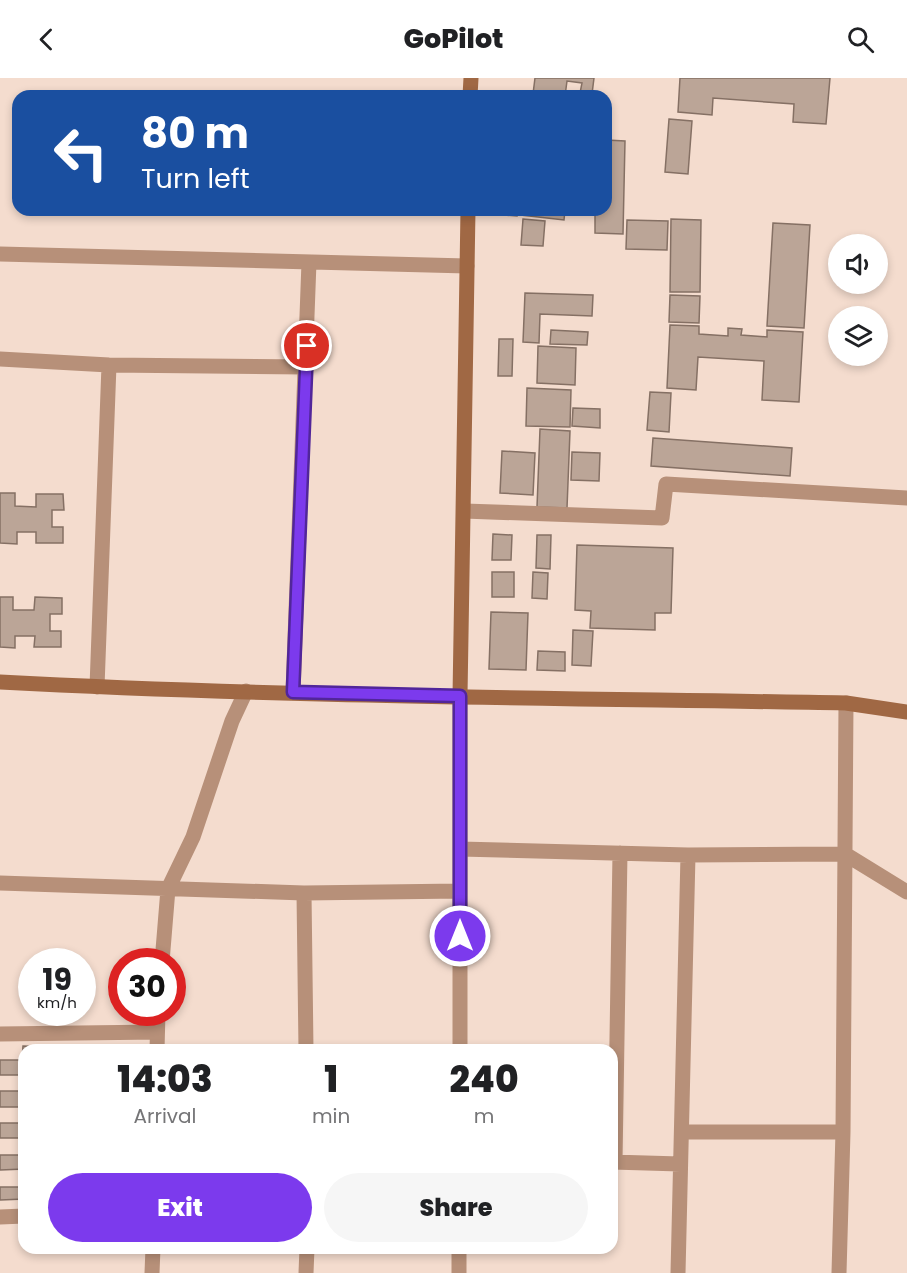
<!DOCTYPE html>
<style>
:root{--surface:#fff;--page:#f6f6f6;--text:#202124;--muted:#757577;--accent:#7c3aed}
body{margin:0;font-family:Poppins,sans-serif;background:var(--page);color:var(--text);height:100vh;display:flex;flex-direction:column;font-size:22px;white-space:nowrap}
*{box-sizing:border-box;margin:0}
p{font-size:20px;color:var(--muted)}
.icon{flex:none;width:33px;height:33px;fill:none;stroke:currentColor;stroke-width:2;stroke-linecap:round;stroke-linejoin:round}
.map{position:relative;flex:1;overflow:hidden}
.drawer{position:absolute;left:18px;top:966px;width:600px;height:210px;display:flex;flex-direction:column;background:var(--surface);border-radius:18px;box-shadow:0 3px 9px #0003}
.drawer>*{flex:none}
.guide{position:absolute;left:12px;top:12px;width:600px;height:126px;border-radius:18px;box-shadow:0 3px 9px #0003;background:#1a4fa0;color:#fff;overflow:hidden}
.fabs{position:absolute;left:828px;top:156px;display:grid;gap:12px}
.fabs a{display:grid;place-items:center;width:60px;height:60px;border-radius:50%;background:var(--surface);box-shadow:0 3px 9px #0003;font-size:30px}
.speed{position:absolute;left:18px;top:870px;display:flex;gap:12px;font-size:30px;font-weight:700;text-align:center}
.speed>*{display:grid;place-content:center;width:78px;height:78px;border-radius:50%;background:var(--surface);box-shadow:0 3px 9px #0003;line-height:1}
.speed small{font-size:15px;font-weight:400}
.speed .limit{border:9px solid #d22;background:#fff;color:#111}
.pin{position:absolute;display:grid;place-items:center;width:51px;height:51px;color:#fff;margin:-26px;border:3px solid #fff;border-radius:50%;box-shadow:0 2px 6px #0007}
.me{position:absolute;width:66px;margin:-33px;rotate:0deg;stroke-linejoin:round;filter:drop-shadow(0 0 4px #0008)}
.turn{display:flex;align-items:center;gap:21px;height:126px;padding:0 30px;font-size:27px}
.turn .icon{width:78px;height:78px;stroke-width:2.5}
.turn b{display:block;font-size:42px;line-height:51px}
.eta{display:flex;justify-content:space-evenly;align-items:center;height:102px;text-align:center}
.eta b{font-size:36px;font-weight:800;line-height:42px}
.primary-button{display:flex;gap:12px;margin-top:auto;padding:12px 30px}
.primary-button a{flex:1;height:69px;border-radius:36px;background:var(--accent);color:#fff;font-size:24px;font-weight:800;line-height:69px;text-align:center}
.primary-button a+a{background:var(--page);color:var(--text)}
header{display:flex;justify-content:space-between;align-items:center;height:78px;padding:0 30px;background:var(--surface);font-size:27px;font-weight:800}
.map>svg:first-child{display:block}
.building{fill:#bba597;stroke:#857064;stroke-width:1.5}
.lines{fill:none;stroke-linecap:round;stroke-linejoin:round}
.street{stroke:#b79079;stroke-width:15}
.secondary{stroke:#a06844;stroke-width:15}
.route-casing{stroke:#51269a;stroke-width:15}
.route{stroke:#7c3aed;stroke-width:10}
</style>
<header><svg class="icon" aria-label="back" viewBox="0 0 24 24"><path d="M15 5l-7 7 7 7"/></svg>GoPilot<svg class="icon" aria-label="search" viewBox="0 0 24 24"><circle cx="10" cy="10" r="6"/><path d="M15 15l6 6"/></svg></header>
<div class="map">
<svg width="907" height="1195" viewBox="0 0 907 1195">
<rect width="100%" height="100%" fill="#f4dcce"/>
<path class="building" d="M535 0H594L592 16 580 15 582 5 567 3 565 18 533 16Z
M680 0H830L826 46 793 44 794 26 713 20 712 37 678 34Z
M669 41 692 43 688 96 665 94Z
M606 62 625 63 623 156 595 155V132H606Z
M491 132H517V138L491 136Z
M522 132H565L564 142 521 137Z
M523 141 545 143 543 168 521 167Z
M671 141 701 142 700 214H670Z
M627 142 668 143 667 172 626 171Z
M773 145 810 147 804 250 767 248Z
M525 215 593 217 592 238 540 236 539 265 523 264Z
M670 217 700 218 699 245 669 244Z
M670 247 699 248V256L728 258V250L742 251 741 257 767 259V252L803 254 799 324 762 322 764 283 698 279 696 312 667 310Z
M551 252 588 254 587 267 550 266Z
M499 261H513L512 298H498Z
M538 268 576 270 575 307 537 305Z
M527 310 571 312 570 349 526 348Z
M650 314 671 315 669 354 647 352Z
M573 330 600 331V350L572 348Z
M540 351 570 353 567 430 537 429Z
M653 360 792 370 790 398 651 388Z
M502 373 535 375 533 417 500 415Z
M572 374 600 375 599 403 571 402Z
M0 415H15V428L36 429V416H63L64 432H52V449H63V465H36V454H17V466L0 465Z
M493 456 512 457 511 482H492Z
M537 457H551L550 491 536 490Z
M577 467 673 470 671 535H655V552L590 550 591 533 575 532Z
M492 494H514V519H492Z
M533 494 548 495 547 521 532 520Z
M0 519H13V532H34L35 519 62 520V536H50V553H61V569H34L35 558H15V570L0 569Z
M491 534 528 535 526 592 489 591Z
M573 552 593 553 591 588 572 587Z
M538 573 565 574V593L537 592Z
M23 968 46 969V972H24V997H0V982H22Z
M107 968H126V972H107Z
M46 969 69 970V972H46Z
M22 999H24V1029H0V1013H22Z
M22 1030H24V1060H0V1045H22Z
M19 1062 24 1063V1091L0 1092V1077H19Z
M21 1094H24V1121L0 1122V1109H21Z"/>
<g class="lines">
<path class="street" d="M0 176 467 188
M0 281 109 287 306 289
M464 433 662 440 666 406 907 420
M97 609 109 287
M293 614 309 184
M460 771 688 777 845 776 907 814
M0 805 304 815 460 813
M304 815 306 972
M162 884 168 811 193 759 232 643 246 613
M0 956 157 954
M157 972 158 934
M460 972V618
M682 1054H843
M612 1084 680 1086
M615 1084 620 775
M0 1139 24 1138
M152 1195 153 1170
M306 1195 307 1170
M459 1195V1170
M678 1195 688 777
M839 1195 843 1054 846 625"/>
<path class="secondary" d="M470 18 471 0
M0 604C282 619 564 620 846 625L907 634
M460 618 468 132"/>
</g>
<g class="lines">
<defs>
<path id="route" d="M307 268 293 614 460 618V858"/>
</defs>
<use href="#route" class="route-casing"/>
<use href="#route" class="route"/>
</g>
</svg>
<div class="fabs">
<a><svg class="icon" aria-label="sound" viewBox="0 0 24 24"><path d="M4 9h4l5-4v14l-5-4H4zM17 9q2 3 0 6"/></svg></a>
<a><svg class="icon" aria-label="layers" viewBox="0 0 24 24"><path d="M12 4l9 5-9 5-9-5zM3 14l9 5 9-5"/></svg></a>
</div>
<div class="speed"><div>19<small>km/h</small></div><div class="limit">30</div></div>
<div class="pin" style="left:307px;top:268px;background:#d93025"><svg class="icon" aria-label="arrive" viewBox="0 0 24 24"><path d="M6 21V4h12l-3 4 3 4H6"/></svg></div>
<svg class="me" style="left:460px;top:858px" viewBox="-20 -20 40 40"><circle r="17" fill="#7c3aed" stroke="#fff" stroke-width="3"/><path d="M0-11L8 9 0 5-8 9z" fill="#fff"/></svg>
<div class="guide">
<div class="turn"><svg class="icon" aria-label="left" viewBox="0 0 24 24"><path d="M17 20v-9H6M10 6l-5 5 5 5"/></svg><div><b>80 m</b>Turn left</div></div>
</div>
<section class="drawer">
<div class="eta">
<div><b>14:03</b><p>Arrival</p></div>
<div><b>1</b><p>min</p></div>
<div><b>240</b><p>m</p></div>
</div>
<div class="primary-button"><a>Exit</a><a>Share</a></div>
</section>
</div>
